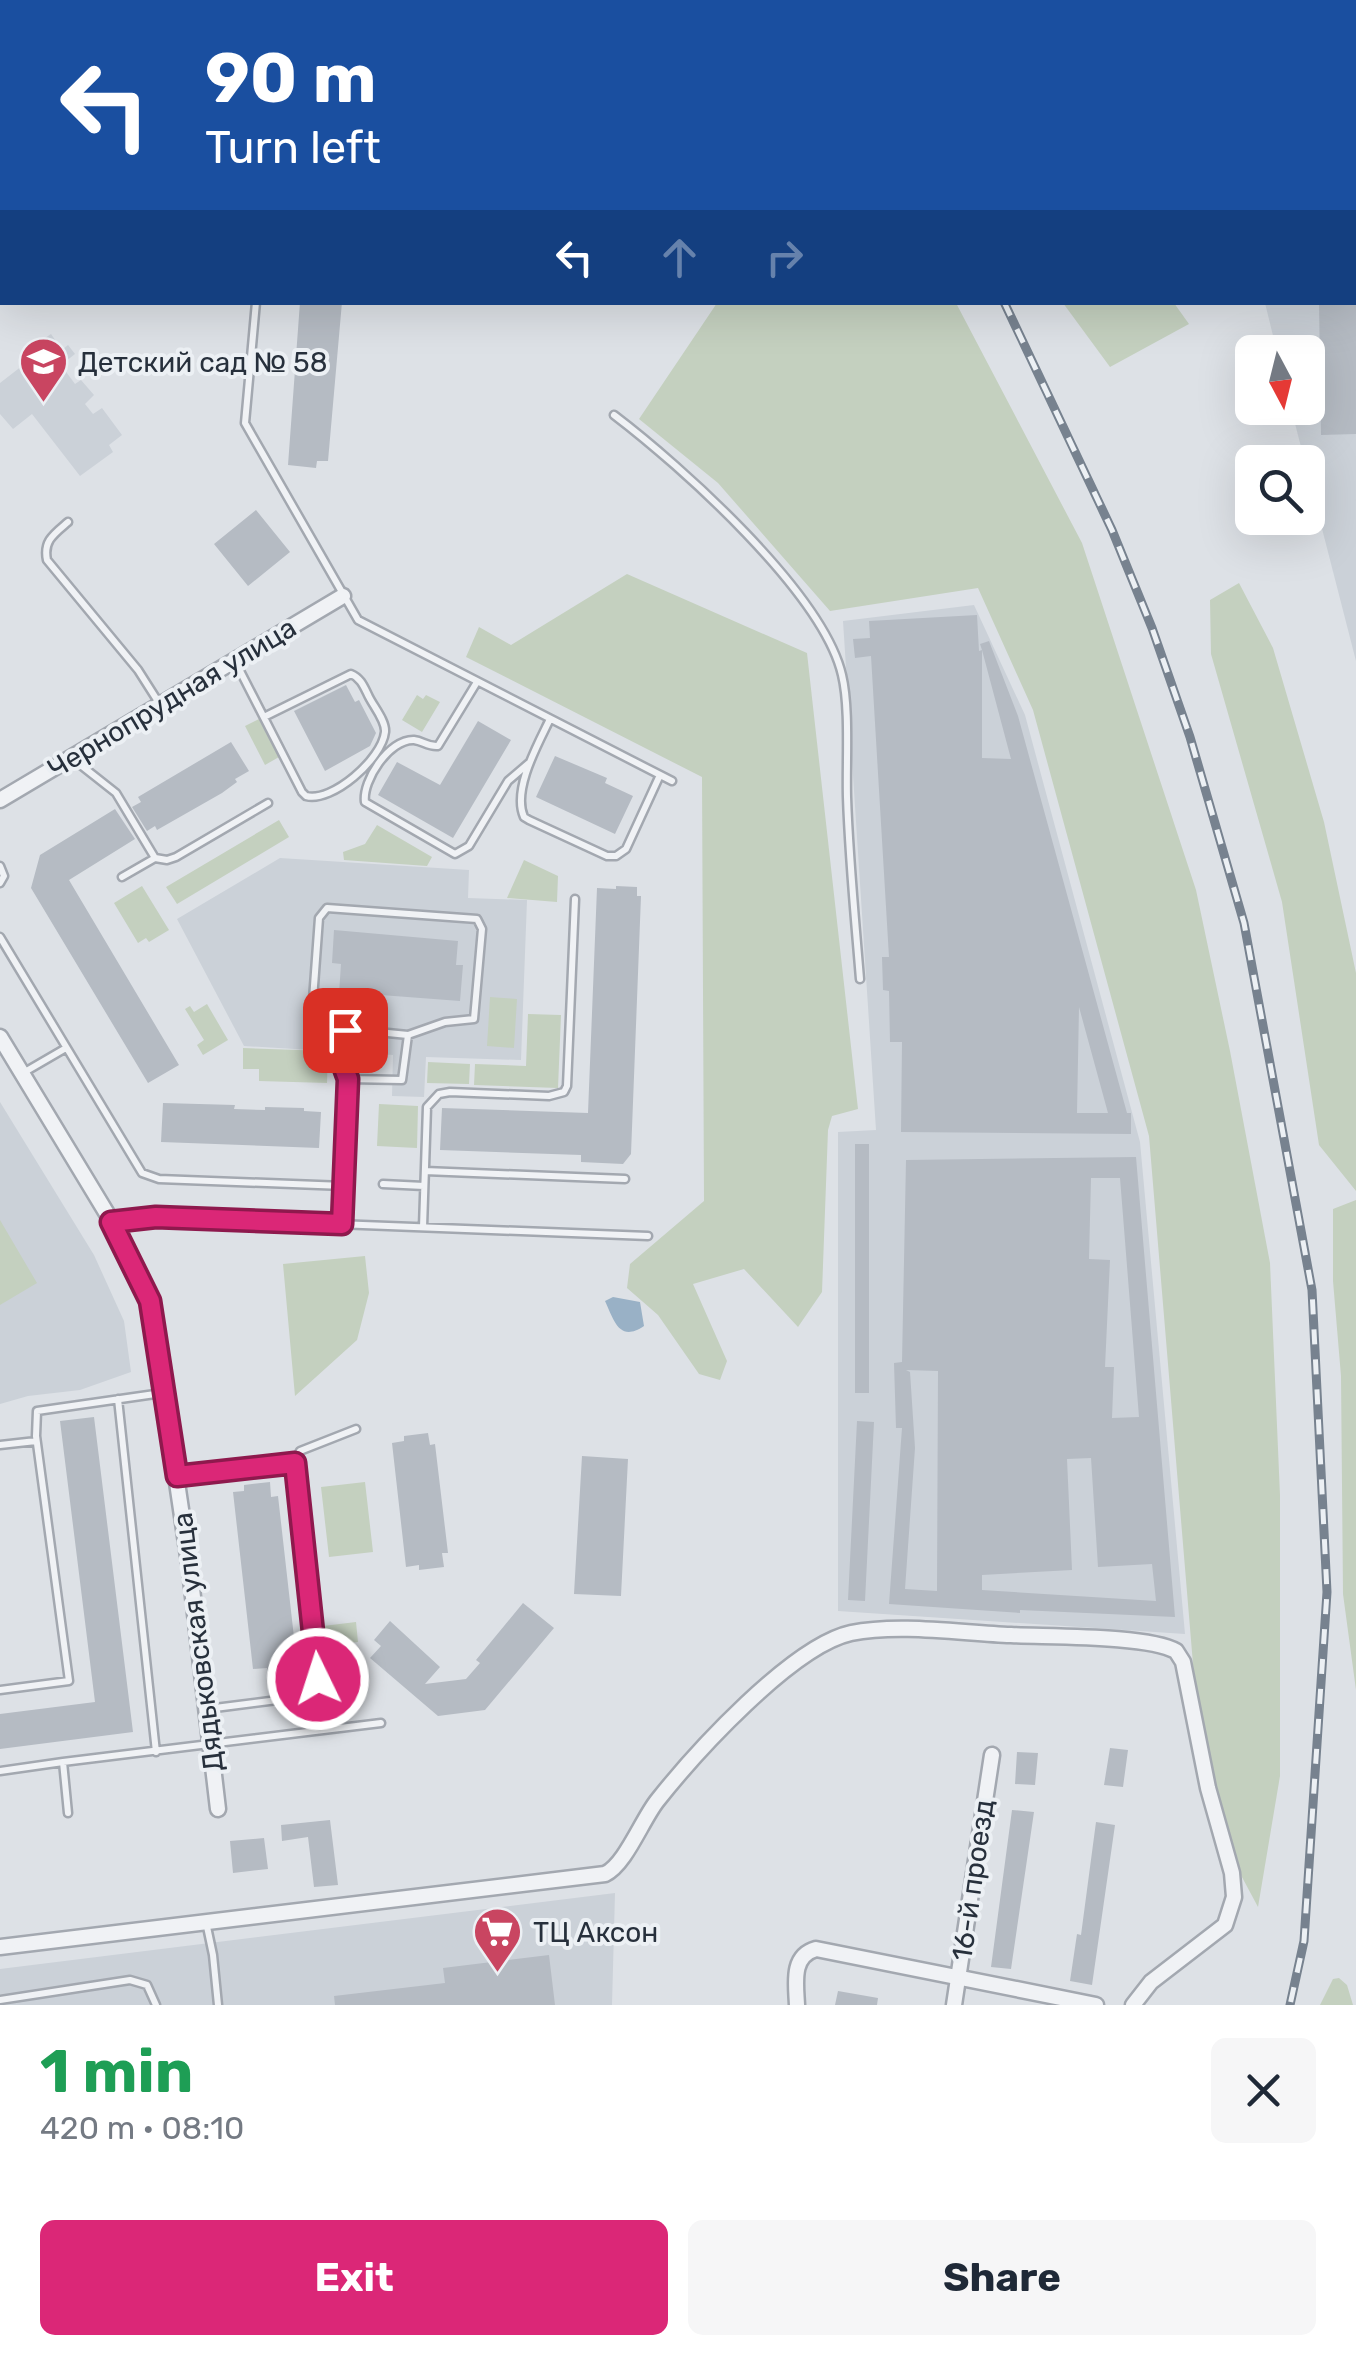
<!DOCTYPE html>
<meta charset="utf-8">
<style>
:root{--surface:#fff;--page:#f6f6f7;--text:#1f2937;--muted:#747a83;--accent:#db2777}
body{margin:0;font-family:Rubik,sans-serif;background:var(--page);color:var(--text);height:100vh;display:flex;flex-direction:column;font-size:38px;white-space:nowrap}
*{box-sizing:border-box;margin:0}
p{font-size:32px;color:var(--muted)}
.icon{flex:none;width:55px;height:55px;fill:none;stroke:currentColor;stroke-width:2;stroke-linecap:round;stroke-linejoin:round}
.map{position:relative;height:2005px;overflow:hidden}
.side{display:flex;flex-direction:column;background:var(--surface);flex:1}
.side>*{flex:none}
.hud{position:absolute;left:0px;top:0px;width:1358px;height:305px;box-shadow:0 10px 40px #0002;background:#1a4fa0;color:#fff;overflow:hidden}
.needle{width:65px;rotate:173deg}
.controls{position:absolute;left:1235px;top:335px;display:grid;gap:20px}
.controls a{display:grid;place-items:center;width:90px;height:90px;border-radius:15px;background:var(--surface);box-shadow:0 10px 40px #0002;font-size:50px}
.pin{position:absolute;display:grid;place-items:center;width:85px;height:85px;color:#fff;margin:-42px;border-radius:20px;box-shadow:0 5px 15px #0006}
.me{position:absolute;width:110px;margin:-55px;rotate:356deg;stroke-linejoin:round;filter:drop-shadow(0 0 8px #0008)}
.turn{display:flex;align-items:center;gap:35px;height:210px;padding:0 40px;font-size:45px}
.turn .icon{width:130px;height:130px;stroke-width:2.5}
.turn b{display:block;font-size:70px;line-height:85px}
.lanes{display:flex;align-items:center;height:95px;padding:0 40px;background:#0003;justify-content:center;gap:50px;direction:ltr}
.lanes .off{opacity:.35}
.round{display:grid;place-items:center;flex:none;width:105px;height:105px;border-radius:15px;background:var(--page)}
.headline{display:flex;align-items:center;justify-content:space-between;height:170px;padding:0 40px}
h1{font-size:60px;font-weight:700;line-height:75px;color:#1e9e55}
.button{display:flex;gap:20px;margin-top:auto;padding:20px 40px}
.button a{flex:1;height:115px;border-radius:15px;background:var(--accent);color:#fff;font-size:40px;font-weight:700;line-height:115px;text-align:center}
.button a+a{background:var(--page);color:var(--text)}
.map>svg:first-child{display:block}
.built{fill:#cbd1d8}
.green{fill:#c4d0bf}
.water{fill:#99b1c6}
.building{fill:#b5bbc3;fill-rule:evenodd}
.lines{fill:none;stroke-linecap:round;stroke-linejoin:round}
.lane-casing{stroke:#a3a8b0;stroke-width:11}
.street-casing{stroke:#a3a8b0;stroke-width:19}
.lane{stroke:#f0f2f5;stroke-width:6}
.street{stroke:#f0f2f5;stroke-width:14}
.rail-casing{stroke:#77828f;stroke-width:9}
.rail{stroke:#ecf0f4;stroke-width:5;stroke-dasharray:15;stroke-linecap:butt}
.route-casing{stroke:#8e194d;stroke-width:25}
.route{stroke:#db2777;stroke-width:18}
.labels{text-anchor:middle;dominant-baseline:central;stroke-width:8;stroke-linejoin:round;paint-order:stroke}
.poi-label{font-size:28px;fill:#27303c;stroke:#ecf0f4;text-anchor:start}
.street-label{font-size:28px;fill:#27303c;stroke:#ecf0f4}
</style>
<div class="map">
<svg width="1356" height="2005" viewBox="0 0 1356 2005">
<rect width="100%" height="100%" fill="#dde1e6"/>
<path class="built" d="M1356 152V661L1291 408H1308V352H1277L1265 303 1355 302Z
M51 334 62 350 68 345 75 354 61 365 75 384 81 380 94 395 85 404 93 414 102 408 122 435 109 445 113 452 80 476 32 414 13 429 0 414V383L40 352 35 345Z
M974 605 1025 715 1140 1142 1185 1634 838 1611V1132L876 1130 843 621Z
M280 858 469 870 468 898 527 900 521 1060 426 1057 424 1097 392 1096 393 1055 244 1046 177 919Z
M0 1102 94 1255 124 1321 131 1372 80 1390 28 1396 0 1404Z
M615 1893 612 2005H0V1969Z"/>
<path class="green" d="M66 0H569L66 2Z
M717 303H956L1082 543 1196 890 1230 1051 1270 1263 1280 1495V1776L1258 1907 1205 1808 1149 1136 1033 710 978 588 830 611 718 483 639 419Z
M1063 303H1174L1189 324 1110 367Z
M627 574 807 653 858 1109 832 1116 828 1130 822 1292 798 1327 744 1269 693 1284 727 1361 720 1380 699 1374 658 1315 627 1288 630 1264 704 1201 702 777 466 657 479 627 511 645Z
M1239 583 1273 648 1324 822 1356 973V1191L1319 1145 1282 902 1211 654 1210 600Z
M417 695 423 699 426 695 440 702 422 732 402 720Z
M259 719 279 757 265 765 245 726Z
M279 820 289 837 177 904 166 887Z
M377 825 432 857 427 866 344 860 343 852 365 844Z
M524 860 558 876 557 902 507 898Z
M142 886 169 930 149 942 146 938 138 943 114 903Z
M490 997 517 999 514 1048 487 1046Z
M207 1004 228 1040 203 1055 197 1045 204 1040 185 1009 190 1006 194 1012Z
M528 1014 561 1015 558 1088 474 1085 475 1064 526 1066Z
M243 1048 328 1051 327 1083 259 1081V1069H243Z
M428 1062 470 1064 469 1084 427 1083Z
M379 1104 418 1106 417 1148 377 1146Z
M1356 1200V1690L1343 1594 1341 1376 1333 1281V1209Z
M0 1220 37 1283 0 1305Z
M365 1256 369 1293 357 1340 295 1396 283 1264Z
M365 1482 373 1552 329 1557 321 1487Z
M356 1622 358 1642 326 1646 323 1626Z
M1339 1978 1347 1985 1353 2005H1320L1333 1979Z"/>
<path class="water" d="M613 1297 640 1302 644 1326C619 1343 614 1320 605 1301Z"/>
<path class="building" d="M300 302H342L328 461H317L316 468 288 465Z
M1319 302H1356V434L1321 435Z
M256 510 290 552 248 586 214 544Z
M977 615 979 651 982 650 980 644 989 641 1018 716 1127 1113H1131V1134L901 1132 902 1042H890L889 991 883 990 882 957H889L871 656 855 658 853 639 870 638 869 621ZM982 650 1011 759 982 758ZM1079 1007 1108 1113H1077Z
M346 685 355 702 359 700 376 733 370 746 325 771 294 711Z
M478 721 511 740 453 838 378 795 397 762 440 785Z
M231 742 249 771 235 779 237 782 222 793 157 830 155 826 147 831 132 807 141 802 138 797Z
M555 756 607 778 605 783 633 796 615 834 536 797Z
M115 809 135 839 69 880 179 1065 148 1083 31 888 40 855Z
M616 886 637 887V896H641L631 1154 623 1164 581 1162V1155L440 1150 442 1108 588 1113 597 888 616 889Z
M334 930 458 941 456 965H463L460 1001 381 995 379 1021 353 1019V1010L338 1009 341 964 332 963Z
M163 1103 235 1105 234 1109 265 1110V1107L304 1108V1111L321 1112 319 1148 161 1142Z
M855 1144H869V1393H855Z
M1136 1157 1175 1617 1020 1610V1613L889 1604 902 1428H896L894 1363 902 1362 906 1160ZM1091 1178H1120L1139 1417 1112 1418 1114 1367H1105L1110 1260 1089 1259ZM906 1370 938 1371 937 1591 905 1589 915 1448 910 1372ZM1091 1458 1098 1567 1152 1564 1156 1601 982 1590V1575L1072 1570 1067 1459Z
M94 1417 133 1732 0 1749V1714L95 1702 60 1421Z
M857 1421 874 1422 865 1601 848 1600Z
M428 1433 430 1445 435 1444 448 1553H442L444 1567 419 1570V1565L406 1567 392 1443 404 1441V1436Z
M582 1456 628 1459 621 1596 574 1594Z
M270 1482 271 1497 278 1496 296 1655H290L292 1669 268 1672 267 1668 253 1669 233 1492 244 1491V1485Z
M523 1603 554 1628 485 1710 438 1716 370 1658 381 1646 374 1640 390 1621 440 1667 425 1684 466 1679 480 1663 476 1660Z
M1110 1748 1128 1750 1123 1787 1104 1785Z
M1017 1752 1038 1753 1035 1785 1015 1784Z
M1012 1810 1034 1812 1011 1969 991 1967Z
M330 1820 338 1885 314 1887 308 1837 282 1841 281 1825Z
M1096 1822 1115 1825 1092 1985 1070 1981 1077 1934 1081 1935Z
M264 1838 268 1869 233 1873 230 1841Z
M549 1955 555 2005H335L334 1996 445 1983 443 1968Z
M838 1991 878 1998 877 2005H835Z"/>
<g class="lines">
<defs>
<path id="lane" d="M256 302 245 423 358 620 672 781
M614 415C681 466 823 593 842 675 850 708 846 761 847 797 849 858 855 918 860 979
M68 522C54 534 43 541 47 560L138 670 159 703
M236 663 302 792 306 796C332 803 382 759 385 732 386 721 374 707 369 697 364 687 361 678 351 674L264 717
M477 682 438 746C428 747 423 741 414 740 389 739 362 781 365 802L455 854 469 846 508 781 529 763
M550 719C538 744 512 790 524 817L529 820 607 856H616L626 849 660 775
M73 759 116 793 155 858 167 860 176 857 268 803
M0 866 4 876 0 883
M122 877 155 858
M327 908 477 919 482 929 474 1019 445 1022 408 1035 317 1026 312 1013 319 918Z
M0 937 142 1173 159 1179 344 1186
M23 1073 66 1048
M348 1079 402 1080 408 1035
M425 1171 625 1179
M383 1184 424 1186
M112 1222 156 1217 648 1236
M342 1224 348 1079 344 1068 345 1030
M423 1227 427 1107 439 1094 450 1092 549 1096 564 1092 567 1086 575 899
M118 1399 156 1752
M0 1445 36 1441
M295 1463 300 1451 356 1429
M177 1477 295 1463 318 1679 301 1697 207 1709
M0 1690 69 1681 36 1436 37 1411 162 1393
M63 1762 381 1723
M0 1771 63 1762 68 1813
M206 1922 213 1955 218 2005
M0 2000 130 1980 147 1985 156 2005"/>
<path id="street" d="M0 800 343 596
M0 1037 109 1217 150 1301 189 1563 218 1809
M0 1947 605 1874C625 1865 642 1820 657 1801 695 1753 792 1646 851 1633 899 1623 961 1633 1011 1635 1048 1637 1148 1635 1176 1651L1183 1662 1208 1788 1232 1873 1234 1897 1225 1925 1151 1982 1133 2005
M797 2005C796 1983 791 1956 816 1949L1096 2005
M954 2005 992 1755"/>
</defs>
<use href="#lane" class="lane-casing"/>
<use href="#street" class="street-casing"/>
<use href="#lane" class="lane"/>
<use href="#street" class="street"/>
<defs>
<path id="rail" d="M811 0 813 2
M1004 302 1112 530 1152 628 1190 737 1244 923 1312 1290 1327 1592 1304 1941 1290 2005"/>
</defs>
<use href="#rail" class="rail-casing"/>
<use href="#rail" class="rail"/>
</g>
<g class="lines">
<defs>
<path id="route" d="M318 1679 295 1463 177 1476 150 1301 111 1222 156 1217 342 1224 348 1079 344 1068 345 1030"/>
</defs>
<use href="#route" class="route-casing"/>
<use href="#route" class="route"/>
</g>
<defs>
<symbol id="school-pin" viewBox="-11 -11 22 30"><path d="M0 17L-7.5 6A9.5 9.5 0 1 1 7.5 6Z" fill="#c94561" stroke="#ecf0f4"/><path d="M0-5L7-2L0 1L-7-2ZM-4 1L0 2.5L4 1V4Q0 6-4 4Z" fill="#fff"/></symbol>
<symbol id="supermarket-pin" viewBox="-11 -11 22 30"><path d="M0 17L-7.5 6A9.5 9.5 0 1 1 7.5 6Z" fill="#c94561" stroke="#ecf0f4"/><path d="M-6-5.5h2.5l.6 2H6L4.5 2H-2.5L-4.4-4H-6ZM-1.5 3.2a1.3 1.3 0 1 0 .1 0ZM3 3.2a1.3 1.3 0 1 0 .1 0Z" fill="#fff"/></symbol>
</defs>
<g fill-rule="evenodd">
<use href="#school-pin" x="16" y="334" width="55" height="75"/>
<use href="#supermarket-pin" x="470" y="1904" width="55" height="75"/>
</g>
<g class="labels">
<g class="poi-label">
<text x="78" y="362">Детский сад № 58</text>
<text x="533" y="1932">ТЦ Аксон</text>
</g>
<g class="street-label">
<text transform="translate(172 698) rotate(-31)">Чернопрудная улица</text>
<text transform="translate(198 1642) rotate(-97)">Дядьковская улица</text>
<text transform="translate(973 1880) rotate(-82)">16-й проезд</text>
</g>
</g>
</svg>
<div class="controls">
<a><svg class="needle" viewBox="-14 -14 28 28"><path d="M0-13l5 13h-10z" fill="#e53935"/><path d="M0 13l5-13h-10z" fill="#747a83"/></svg></a>
<a><svg class="icon" aria-label="search" viewBox="0 0 24 24"><circle cx="10" cy="10" r="6"/><path d="M15 15l6 6"/></svg></a>
</div>
<div class="pin" style="left:345px;top:1030px;background:#d93025"><svg class="icon" aria-label="arrive" viewBox="0 0 24 24"><path d="M6 21V4h12l-3 4 3 4H6"/></svg></div>
<svg class="me" style="left:318px;top:1679px" viewBox="-20 -20 40 40"><circle r="17" fill="#db2777" stroke="#fff" stroke-width="3"/><path d="M0-11L8 9 0 5-8 9z" fill="#fff"/></svg>
<div class="hud">
<div class="turn"><svg class="icon" aria-label="left" viewBox="0 0 24 24"><path d="M17 20v-9H6M10 6l-5 5 5 5"/></svg><div><b>90 m</b>Turn left</div></div>
<div class="lanes"><svg class="icon" aria-label="left" viewBox="0 0 24 24"><path d="M17 20v-9H6M10 6l-5 5 5 5"/></svg><svg class="icon off" aria-label="ahead" viewBox="0 0 24 24"><path d="M12 20V5M6 11l6-6 6 6"/></svg><svg class="icon off" aria-label="right" viewBox="0 0 24 24"><path d="M7 20v-9h11M14 6l5 5-5 5"/></svg></div>
</div>
</div>
<section class="side">
<div class="headline"><div><h1>1 min</h1><p>420 m · 08:10</p></div><a class="round"><svg class="icon" aria-label="close" viewBox="0 0 24 24"><path d="M6 6l12 12M18 6L6 18"/></svg></a></div>
<div class="button"><a>Exit</a><a>Share</a></div>
</section>
